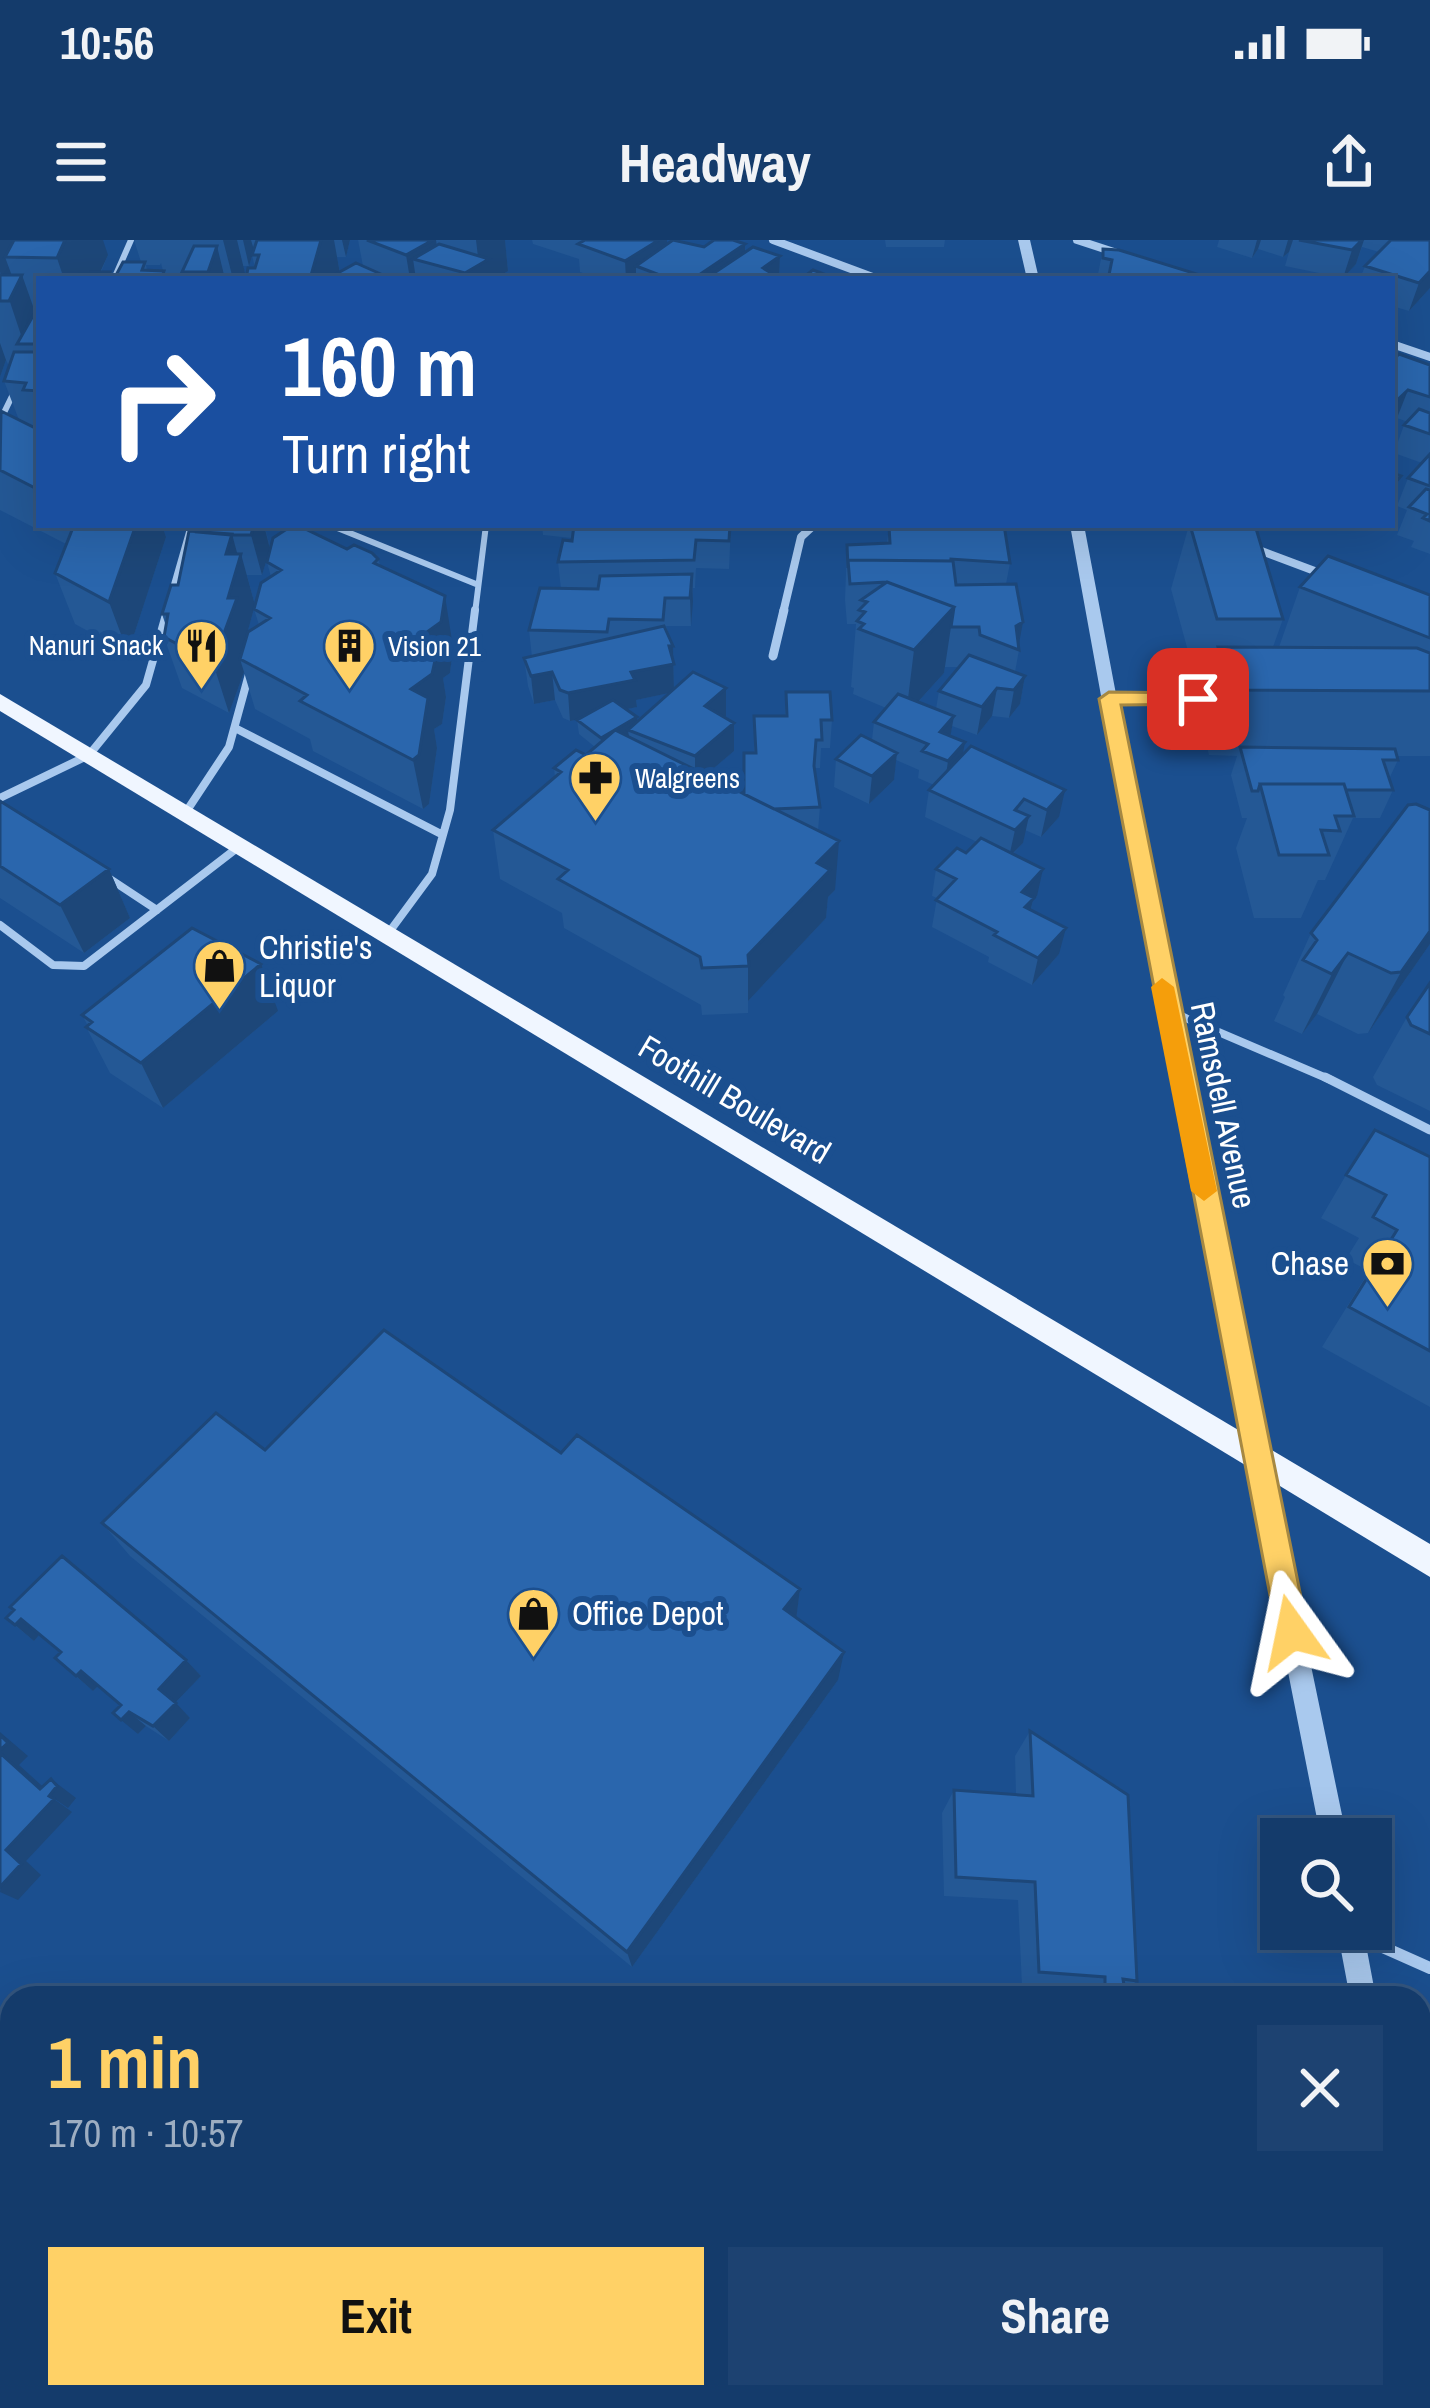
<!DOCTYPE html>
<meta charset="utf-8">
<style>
:root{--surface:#143b6b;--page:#1d4271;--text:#f1f3f6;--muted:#9dadc1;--line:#33557e;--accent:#ffd166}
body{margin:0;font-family:"Archivo Narrow",sans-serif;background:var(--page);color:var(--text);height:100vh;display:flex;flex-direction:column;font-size:45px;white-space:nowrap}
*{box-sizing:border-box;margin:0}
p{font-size:39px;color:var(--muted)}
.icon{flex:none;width:66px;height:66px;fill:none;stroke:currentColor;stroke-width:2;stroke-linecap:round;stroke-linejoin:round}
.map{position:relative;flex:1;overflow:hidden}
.drawer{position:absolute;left:0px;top:1746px;width:1431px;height:423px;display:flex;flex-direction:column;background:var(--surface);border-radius:36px 36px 0 0;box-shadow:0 12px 48px #0002,0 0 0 3px var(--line)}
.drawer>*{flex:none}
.hud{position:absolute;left:36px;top:36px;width:1359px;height:252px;border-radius:0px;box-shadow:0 12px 48px #0002,0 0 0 3px var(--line);background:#1a4fa0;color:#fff;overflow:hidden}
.buttons{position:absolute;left:1260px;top:1578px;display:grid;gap:24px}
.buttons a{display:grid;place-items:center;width:132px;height:132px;border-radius:0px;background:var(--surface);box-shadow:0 12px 48px #0002,0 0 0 3px var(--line);font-size:60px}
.pin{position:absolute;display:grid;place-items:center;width:102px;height:102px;color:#fff;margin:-51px;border-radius:24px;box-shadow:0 6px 18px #0006}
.me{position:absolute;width:132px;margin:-66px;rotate:348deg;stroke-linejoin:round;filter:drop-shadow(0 0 9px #0008)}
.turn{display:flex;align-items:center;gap:42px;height:252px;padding:0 48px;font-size:54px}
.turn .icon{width:156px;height:156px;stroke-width:2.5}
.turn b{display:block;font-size:84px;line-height:102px}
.round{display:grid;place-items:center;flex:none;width:126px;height:126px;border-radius:0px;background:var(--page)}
.overview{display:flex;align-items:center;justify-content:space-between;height:204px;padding:0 48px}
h1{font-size:72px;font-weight:700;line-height:90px;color:var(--accent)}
.button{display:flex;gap:24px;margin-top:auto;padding:24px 48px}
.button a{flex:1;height:138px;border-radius:0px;background:var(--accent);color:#111;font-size:48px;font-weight:700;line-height:138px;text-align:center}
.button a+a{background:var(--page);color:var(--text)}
.status{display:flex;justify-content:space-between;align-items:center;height:84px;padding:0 60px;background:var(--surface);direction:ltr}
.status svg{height:33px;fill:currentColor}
header{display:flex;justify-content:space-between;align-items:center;height:156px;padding:0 48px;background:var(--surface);font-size:54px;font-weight:700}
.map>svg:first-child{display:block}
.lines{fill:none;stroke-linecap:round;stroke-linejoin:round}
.service-far3{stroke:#a9c9ee;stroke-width:6}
.service-far2{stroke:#a9c9ee;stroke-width:8}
.service-far1{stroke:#a9c9ee;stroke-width:9}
.service{stroke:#a9c9ee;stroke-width:12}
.minor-far1{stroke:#a9c9ee;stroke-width:8}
.minor{stroke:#a9c9ee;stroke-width:9}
.tertiary{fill:#a9c9ee;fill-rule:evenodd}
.primary{fill:#f0f6ff;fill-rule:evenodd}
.wall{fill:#245895;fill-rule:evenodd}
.shaded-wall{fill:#1d4779}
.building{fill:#2a66ad;stroke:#1d4779;stroke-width:3}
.route{fill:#ffd166;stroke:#a68842;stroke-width:3}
.slow{fill:#f59e0b}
.labels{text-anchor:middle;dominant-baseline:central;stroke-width:12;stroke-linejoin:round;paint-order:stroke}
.far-poi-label{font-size:27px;fill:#fff;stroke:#1b4f8f;text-anchor:start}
.poi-label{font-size:33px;fill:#fff;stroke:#1b4f8f;text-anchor:start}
.street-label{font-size:33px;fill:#fff;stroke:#1b4f8f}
</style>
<div class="status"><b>10:56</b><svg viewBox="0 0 49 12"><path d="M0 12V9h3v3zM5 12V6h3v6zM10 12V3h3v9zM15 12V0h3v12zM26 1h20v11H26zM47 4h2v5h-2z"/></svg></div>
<header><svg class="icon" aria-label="menu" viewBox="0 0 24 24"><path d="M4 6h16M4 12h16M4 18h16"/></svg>Headway<svg class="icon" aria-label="share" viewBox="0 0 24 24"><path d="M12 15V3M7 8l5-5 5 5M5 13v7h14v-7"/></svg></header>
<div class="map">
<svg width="1430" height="2168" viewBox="0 0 1430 2168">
<rect width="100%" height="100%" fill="#1b4f8f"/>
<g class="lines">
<path class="service-far3" d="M114 39 131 0
M0 181 16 148
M330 285 476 344
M171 355 191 285
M475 373 486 285"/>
<path class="service-far2" d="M1109 459H1212
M235 488 443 595
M0 558 89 515 146 445 167 371
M186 572 229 507 249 434
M107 637 157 670
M0 685 53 725 84 726 241 605
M387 695 432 634 450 570 475 370
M1167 770 1331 840"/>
<path class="service-far1" d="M1325 837 1430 890"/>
<path class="service" d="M1358 1696 1430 1728"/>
<path class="minor-far1" d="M773 0 878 39
M1077 0 1120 14
M1392 104 1430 117
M1251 307 1328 336
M783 373 801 297 814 285"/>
<path class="minor" d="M773 416 784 370"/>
<path class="tertiary" d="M1018 0H1030L1039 39H1027Z
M1070 285H1084L1185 819 1347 1599H1321L1167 819Z
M1337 1689H1363L1376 1758H1350Z
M1419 2037 1430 2043V2126L1419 2120Z"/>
<path class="primary" d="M0 454 1430 1304V1337L0 471Z"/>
</g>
<path class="wall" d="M0 0 108 15 101 32 112 39H39V285H162L166 297 128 413 75 384 55 333 66 304 0 270V172L19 180 4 141 9 126 6 120 0 137Z
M134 0H350L346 17H337L340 32 363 26 358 0H505L508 31 495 39H246L255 28 252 15 254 10 249 26H243L245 33 243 39H181L180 36 165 35 114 39 141 22ZM161 23 163 31 147 30 146 25H160Z
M532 0H667V4L780 16 779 38 781 39H600L580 32 579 19 533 4Z
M885 0H945L944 7H886Z
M1219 0H1430V48L1409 71 1392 66V39H1360L1365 26 1379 12 1362 7 1356 24 1343 38 1285 26 1289 12 1283 17 1258 9 1252 18 1217 7Z
M1103 9 1200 35 1199 39H1097Z
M1392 121 1430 125V314L1411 307 1414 301 1397 295 1407 270 1397 266 1408 238 1422 223 1394 213 1404 185 1408 182 1397 178 1392 184Z
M200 285H277L276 288 265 287 270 308 347 309 378 319 380 325 453 407 450 433 443 438 446 457 442 484 434 489 437 508 429 564 423 569 313 511 310 499 255 469 244 432 229 473 182 448 164 397 166 386 162 374 178 345ZM268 315 267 322 271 337 255 365 247 335H262ZM254 369 259 385 247 393Z
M542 285H731L729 329 696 328 695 348H693L691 386H666L673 406 674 449 726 448 725 477 734 511 705 535 743 554 744 513H754V476H785L786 452 832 480 830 508H821L820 528H815L820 567 818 591 835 650 828 657 826 678 748 761V773L702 775 701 765 564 688 562 673 500 639 493 590 555 537 554 528 586 515 595 507 579 494 577 480 579 479 570 481 563 478 555 460 534 464 528 446 524 418 532 417 529 390 561 349 558 322 572 298 543 295ZM669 453 637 482 626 469 637 467 636 460Z
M1189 285H1255L1283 379 1273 407H1279L1300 347 1430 355V516H1397L1398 520 1389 539 1393 550 1380 578H1353L1325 640H1318L1301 678H1254L1236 608 1247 578H1242L1231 535 1237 516 1209 515 1198 472 1206 444H1197L1171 349Z
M1350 285H1372L1367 291Z
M889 286 1010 323 1006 344 1019 410 1015 432 1025 436 1020 464 1009 478 992 476 977 495 952 486 950 497 962 515 1059 577 1041 597 1025 590 1023 603 1013 614 1037 656 1033 660 1031 670 1059 714 1032 745 988 722 989 717 932 687 937 658 932 656 936 629 966 613 977 602 925 577 929 550 934 545 918 538 919 530 896 520 894 540 869 564 834 547 836 519 872 500 874 482 886 468 853 454 854 448 851 447 856 384H847L845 360 847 305 887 303ZM945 427H959L939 451 936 469 918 462 944 433Z
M0 561 109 629 130 678 84 713 0 658Z
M1430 570V704L1368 793 1358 794 1317 774 1302 794 1274 781 1285 757 1283 755 1311 693Z
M1430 743V871L1377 845 1373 837 1407 777Z
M278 771 163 868 110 833 86 787 88 786 82 775Z
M1430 917V1167L1322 1107 1369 1031 1346 1019 1359 998 1321 978 1346 935Z
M265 1210 561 1213 800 1349 796 1378 838 1440 632 1727 130 1316 102 1283Z
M6 1378 186 1420 201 1436 175 1463 190 1478 169 1501 146 1486 138 1494 121 1465 98 1446 93 1451 55 1418 60 1413 39 1395 34 1401Z
M1030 1491 1137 1741 1113 1758H1084V1751L1022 1746 1018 1660 944 1656 942 1573 954 1550 1016 1555 1015 1516Z
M1075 2157H1213L1227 2168H1088Z"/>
<path class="shaded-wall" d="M0 0H41L5 17 16 47 22 35 39 83 24 104 0 32Z
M65 0H103L108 15 97 39H64L57 18Z
M223 0H237L245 33 243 39H233Z
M243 0H251L254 10 249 26Z
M321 0H334L341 39H310Z
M342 0H350L346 17Z
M413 0H436L440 27 413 19 416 39H410L406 15Z
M476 0H505L508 31 495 39H466L465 33 479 25Z
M649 0H667L668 23 636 26V39H626L625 21Z
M1257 0H1261L1258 9 1252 18Z
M1288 0H1293L1289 12 1283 17Z
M1362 0H1364L1356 24 1343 38 1352 10Z
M745 4V32L734 39H693Z
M217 6 225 39H210L208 32Z
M780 16 779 39 763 28Z
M1430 31V48L1409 71 1419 43Z
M0 103 6 120 0 137Z
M1408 150 1397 178 1392 184 1393 166Z
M136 285H162L166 297 128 413 109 362Z
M254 285H264L270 309 262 335 251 295Z
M232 294 239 320 241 314 255 365 240 419 244 432 229 473 213 423 228 358 226 314Z
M692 334 693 362 691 386 690 358Z
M445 356 453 407 450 433 443 438 446 457 442 484 434 489 437 508 429 564 423 569 413 520 411 449 420 397Z
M954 367 944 433 906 475 914 410Z
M1023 382 1018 409 1016 386Z
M669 406H673L674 452 636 460 637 467 570 481 568 453 631 432Z
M552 432 555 460 534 464 531 436Z
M1025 436 1020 464 1009 478 1014 450Z
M726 448V476L706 493 705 466Z
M997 448 992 476 977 495 982 467Z
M954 476 949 504 940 492Z
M637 477 638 492 628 490 629 497 602 512 601 498Z
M734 483V511L695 544V516Z
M965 502 960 530 944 549 948 521Z
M897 513 894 540 869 564 872 536Z
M1065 550 1059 577 1041 597 1047 570Z
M1029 576 1023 603 1009 617 1015 590Z
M839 601 835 650 828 657 826 678 748 761V715L817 623Z
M109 629 130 678 84 713 60 665Z
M1043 629 1037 656 1033 660 1027 685 1022 652Z
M1066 688 1059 714 1032 745 1038 718Z
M1430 691V704L1368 793 1401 732Z
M1348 713 1317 774 1302 794 1332 734Z
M261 724 278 771 163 868 141 823Z
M800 1349 796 1380 784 1369Z
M21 1379 39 1395 34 1401 15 1385Z
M844 1412 838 1440 632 1727 627 1712Z
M186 1420 201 1436 174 1464 159 1449Z
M81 1431 98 1446 93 1451 76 1436Z
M176 1463 190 1478 169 1501 153 1486Z
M129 1472 146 1486 138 1494 121 1480Z
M0 1492 28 1516 19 1525 51 1554V1539L76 1558 68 1568 40 1549 0 1513Z
M54 1559 72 1572 26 1621 41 1635 18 1660 0 1652 6 1610Z
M0 1812 12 1825V1843L0 1830Z
M12 1866V1895L0 1909V1880Z
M23 2157H50L41 2168H14Z
M226 2157H244L235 2168H218Z"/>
<path class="building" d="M14 0H65L57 18 5 17Z
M257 0H321L310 39H246L248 28H255L259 15H252Z
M367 0H433L406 15Z
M585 0H659L625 21 578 4Z
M673 0 704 7 714 0H733L745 4 693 39H670L636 26Z
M1299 0H1362L1352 10Z
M1391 0H1430V31L1419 43 1365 26Z
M439 4 489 19 465 33 413 19Z
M194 6H217L208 32H182Z
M753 7 780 16 763 28 781 39H705Z
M1103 9 1119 10 1200 35 1195 39H1116L1109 35 1112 20 1103 18Z
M123 22H145L142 30 164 31 162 38 166 39H114Z
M356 23 392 39H327Z
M813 30 837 39H801Z
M91 32H110L107 39H88Z
M0 35H22L9 61H0Z
M34 74H39V104H17Z
M14 112H39L37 121H39V151L23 150 26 143 4 141Z
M1399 114 1430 125V157L1408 150 1392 165V121Z
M1419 169 1430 173V194L1404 185Z
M1 171 39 190V250L0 230Z
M1430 214V246L1408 238Z
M1392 233 1401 236 1392 246Z
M1426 249 1430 250V281L1423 278 1427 274 1409 267Z
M74 285H136L109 362 55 333Z
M200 285H254L251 295H231L197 292Z
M293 285H297L347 309 354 305 372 313 378 319 374 323 445 356 441 382 420 397 438 407 432 434 411 449 428 458 419 515 413 520 300 461 307 455 240 419 248 392 270 378 254 369 261 343 281 330 267 322 273 298Z
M574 285 627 287 730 285 729 301 696 300 694 320 558 322 563 300 572 301Z
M930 285H1004L1010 323 951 319V321L848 320V328L847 305 890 303 889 286Z
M1190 285H1255L1283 379H1217Z
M189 291 232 294 226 314H241L228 358H237L213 423 164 397 168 374H162L171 345H178Z
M1328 316 1430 355V398L1300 347Z
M848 320 953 321 956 345 1016 344 1023 382 1016 386 1019 410 980 395 979 387H951L954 367 887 342 850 344Z
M692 334 690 358H665L663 380 609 379 607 392 529 390 540 348 598 349 600 336Z
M887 342 954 367 914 410 859 389 864 384 857 381 865 372 859 370 867 362 861 360Z
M664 386 673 406H669L674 424 631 432 635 440 568 453 560 450 552 432 531 436 524 418Z
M1218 407 1417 408 1430 413V451L1230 450Z
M969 415 1025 436 1014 450 997 448 982 467 939 451Z
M693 432 726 448 705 466 734 483 695 516 628 490Z
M786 452H830L832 480H821L822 500H816L814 526 820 567 774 569 744 554V513H756L754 476H787Z
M898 454 954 476 940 492 965 502 948 521 922 511 928 504 874 482Z
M613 460 637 477 601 498 577 480Z
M615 490 839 601 817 623 830 630 748 715 749 726 702 728 700 717 558 639 568 630 493 590 561 532 554 528 576 510 586 515Z
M861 495 897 513 872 536 836 519Z
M971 506 1065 550 1047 570 1024 559 1015 570 1029 576 1015 590 929 550Z
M1240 507 1395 509 1398 520H1383L1393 550H1346L1344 544H1260L1258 551H1252Z
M1260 544H1344L1354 576H1335L1340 591 1321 590 1329 615H1279Z
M0 561 109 629 60 665 0 626Z
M1416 564 1430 570V691L1401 732 1391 733 1348 713 1332 734 1303 720 1317 700 1311 693 1408 565Z
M981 598 1043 629 1022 652 1034 658 1025 667 1066 688 1038 718 994 695 997 692 936 660 956 639 936 629 957 608 966 613Z
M192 688 261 724 141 823 86 787 92 782 82 775Z
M1430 743V794L1411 785 1407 777Z
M1375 890 1430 917V1111L1349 1067 1397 990 1373 977 1386 955 1346 935Z
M384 1090 561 1213 577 1195 800 1349 784 1369 844 1412 627 1712 102 1283 216 1173 265 1210Z
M62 1316 186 1420 159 1449 176 1463 153 1486 129 1472 121 1480 113 1473 121 1465 81 1431 76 1436 55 1418 61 1412 21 1379 15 1385 6 1378 14 1370 10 1367Z
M1030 1491 1128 1555 1137 1741 1123 1739 1125 1751 1105 1750V1737L1039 1732 1035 1642 956 1637 954 1550 1033 1556Z
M0 1495 8 1503 0 1510Z
M0 1513 40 1549 51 1539 57 1546 49 1556 54 1559 6 1610 21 1624 0 1647Z
M0 1830 12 1843V1866L0 1880Z
M4 2005 12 2014V2157H23L14 2168H0V2010Z
M105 2157H226L218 2168H114Z
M375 2157H410L403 2168H386Z
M1085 2157H1213L1227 2168H1098Z"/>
<path class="route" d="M1198 453 1208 459 1205 464 1121 465 1308 1392 1303 1402 1292 1407 1282 1402 1277 1392 1099 459 1109 452Z"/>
<path class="slow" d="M1162 738 1174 747 1217 951 1204 961 1191 951 1151 747Z"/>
<defs>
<symbol id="restaurant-pin" viewBox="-11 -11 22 30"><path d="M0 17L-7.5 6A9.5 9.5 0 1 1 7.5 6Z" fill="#ffd166" stroke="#1b4f8f"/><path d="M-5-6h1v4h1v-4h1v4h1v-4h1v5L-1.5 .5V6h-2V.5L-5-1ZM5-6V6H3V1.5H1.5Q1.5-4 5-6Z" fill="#111"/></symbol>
<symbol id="building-pin" viewBox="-11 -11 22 30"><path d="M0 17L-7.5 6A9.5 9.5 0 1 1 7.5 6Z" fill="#ffd166" stroke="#1b4f8f"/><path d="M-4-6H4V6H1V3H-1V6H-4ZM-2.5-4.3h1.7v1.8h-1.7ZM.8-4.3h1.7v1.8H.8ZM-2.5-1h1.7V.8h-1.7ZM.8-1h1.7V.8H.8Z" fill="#111"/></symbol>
<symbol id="pharmacy-pin" viewBox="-11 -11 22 30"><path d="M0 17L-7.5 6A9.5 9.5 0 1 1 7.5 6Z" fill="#ffd166" stroke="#1b4f8f"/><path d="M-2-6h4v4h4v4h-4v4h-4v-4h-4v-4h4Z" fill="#111"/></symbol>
<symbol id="shop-pin" viewBox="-11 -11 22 30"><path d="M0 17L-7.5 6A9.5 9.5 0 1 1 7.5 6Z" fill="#ffd166" stroke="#1b4f8f"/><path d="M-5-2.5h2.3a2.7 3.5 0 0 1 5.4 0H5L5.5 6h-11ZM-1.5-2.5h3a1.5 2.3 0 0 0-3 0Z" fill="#111"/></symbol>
<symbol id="bank-pin" viewBox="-11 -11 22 30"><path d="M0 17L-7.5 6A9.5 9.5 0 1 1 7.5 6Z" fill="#ffd166" stroke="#1b4f8f"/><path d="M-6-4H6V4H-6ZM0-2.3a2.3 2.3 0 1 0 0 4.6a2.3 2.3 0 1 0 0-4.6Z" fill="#111"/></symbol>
</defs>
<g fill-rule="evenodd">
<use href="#restaurant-pin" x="172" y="376" width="59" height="81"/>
<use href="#building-pin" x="320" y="376" width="59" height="81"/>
<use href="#pharmacy-pin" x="566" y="508" width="59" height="81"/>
<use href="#shop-pin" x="190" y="696" width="59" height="81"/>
<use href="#bank-pin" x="1358" y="994" width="59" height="81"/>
<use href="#shop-pin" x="504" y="1344" width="59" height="81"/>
</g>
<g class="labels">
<g class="far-poi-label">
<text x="163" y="405" text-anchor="end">Nanuri Snack</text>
<text x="388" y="406">Vision 21</text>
<text x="635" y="538">Walgreens</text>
</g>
<g class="poi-label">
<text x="259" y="707">Christie's<tspan x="259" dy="38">Liquor</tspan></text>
<text x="1349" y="1023" text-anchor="end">Chase</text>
<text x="572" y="1373">Office Depot</text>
</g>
<g class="street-label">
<text transform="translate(735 859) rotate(31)">Foothill Boulevard</text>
<text transform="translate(1224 865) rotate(78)">Ramsdell Avenue</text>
</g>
</g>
</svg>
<div class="buttons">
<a><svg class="icon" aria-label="search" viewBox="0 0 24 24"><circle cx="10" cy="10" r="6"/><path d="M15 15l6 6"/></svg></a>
</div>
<div class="pin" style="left:1198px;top:459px;background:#d93025"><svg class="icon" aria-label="arrive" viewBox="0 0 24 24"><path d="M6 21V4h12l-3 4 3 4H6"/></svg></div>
<svg class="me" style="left:1292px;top:1392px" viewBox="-20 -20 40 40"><path d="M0-17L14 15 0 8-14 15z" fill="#ffd166" stroke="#fff" stroke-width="4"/></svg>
<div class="hud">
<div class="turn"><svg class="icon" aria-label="right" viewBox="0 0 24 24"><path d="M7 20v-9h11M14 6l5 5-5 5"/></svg><div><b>160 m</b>Turn right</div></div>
</div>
<section class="drawer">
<div class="overview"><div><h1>1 min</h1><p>170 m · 10:57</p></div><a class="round"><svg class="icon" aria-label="close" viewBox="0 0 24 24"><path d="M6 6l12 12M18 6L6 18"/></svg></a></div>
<div class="button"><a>Exit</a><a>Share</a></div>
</section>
</div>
